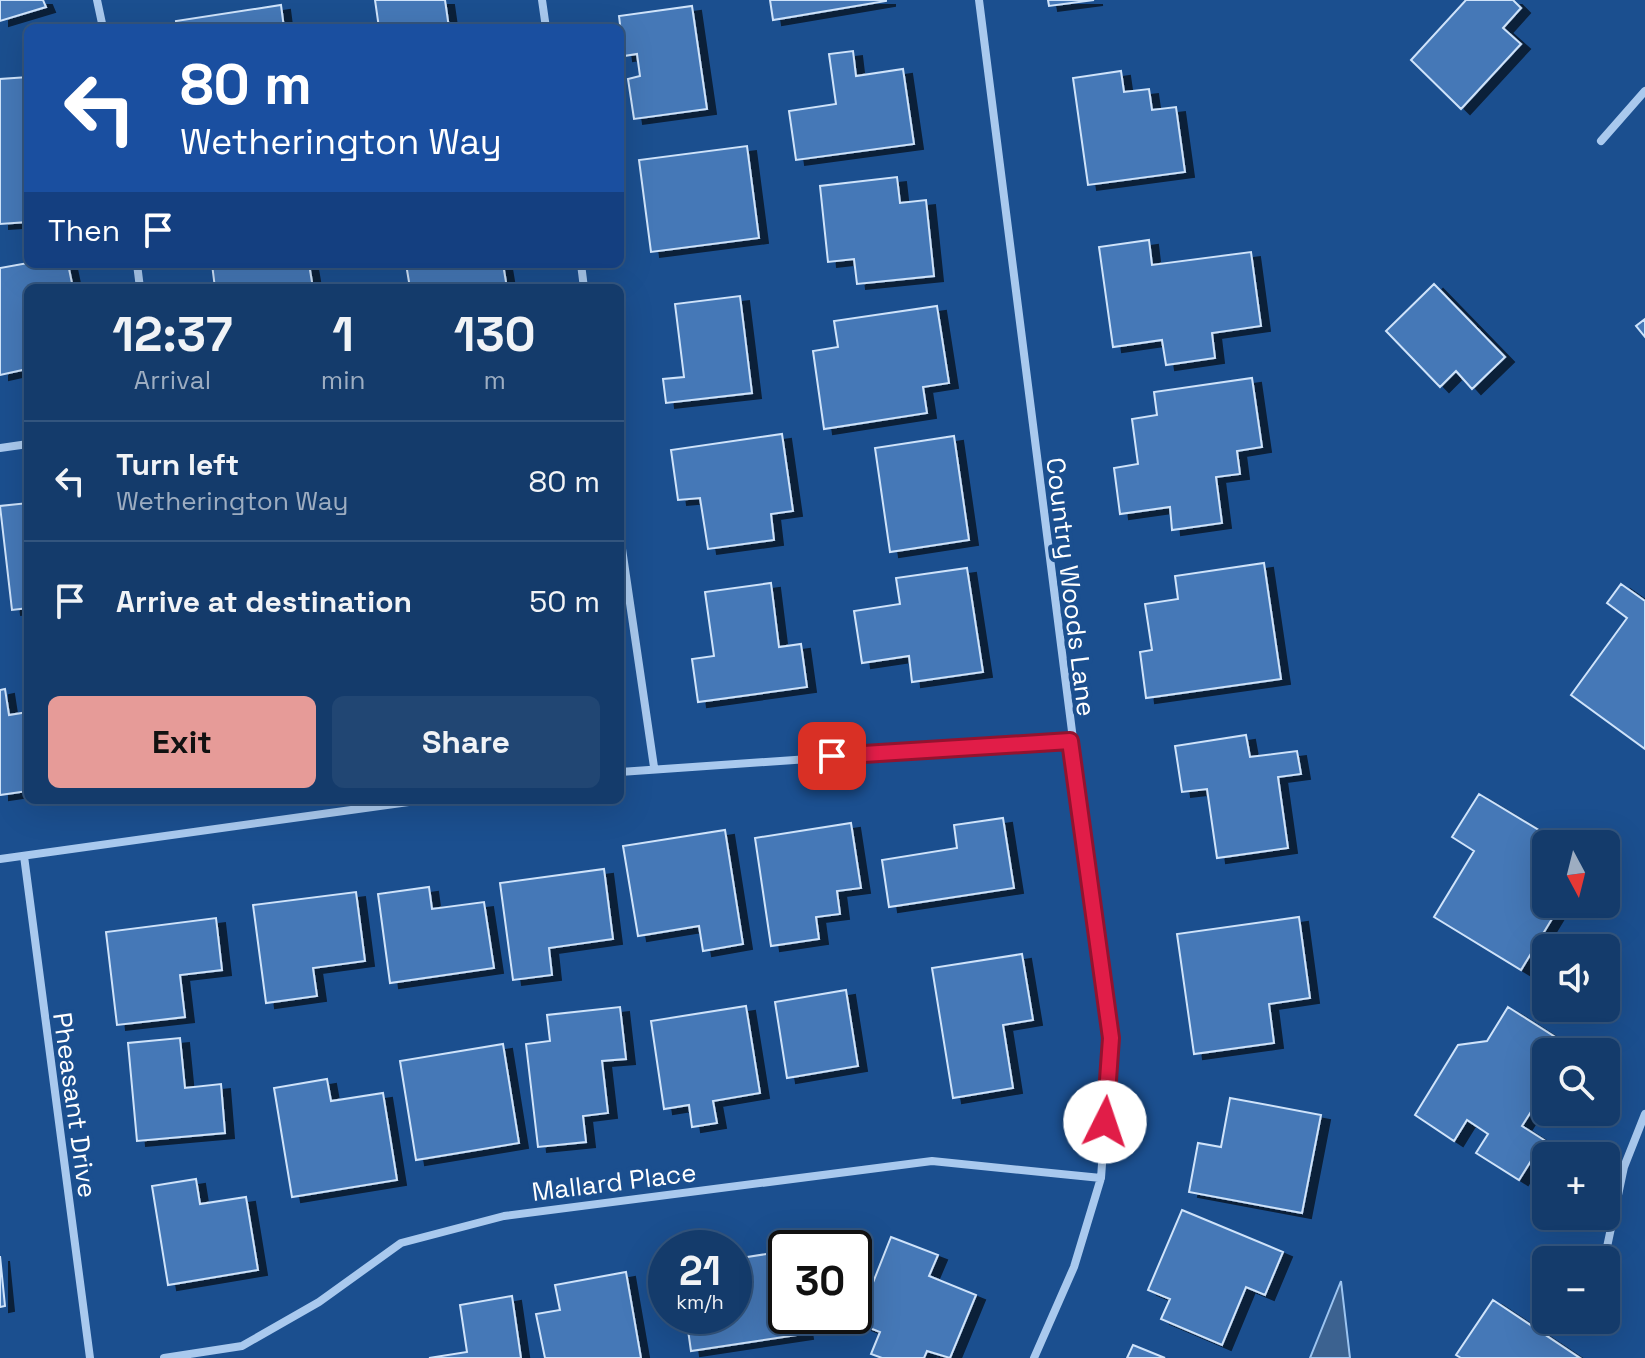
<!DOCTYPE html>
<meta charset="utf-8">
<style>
:root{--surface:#143b6b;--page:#214673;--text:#f1f3f6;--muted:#9dadc1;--line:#33557e;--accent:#e69b98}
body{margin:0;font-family:"Space Grotesk",sans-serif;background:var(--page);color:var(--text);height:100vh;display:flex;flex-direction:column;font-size:30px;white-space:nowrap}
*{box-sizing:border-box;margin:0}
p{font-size:26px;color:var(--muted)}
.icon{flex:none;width:44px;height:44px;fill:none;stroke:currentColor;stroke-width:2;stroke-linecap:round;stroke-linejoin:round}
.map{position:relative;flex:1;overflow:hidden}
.panel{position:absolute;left:24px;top:284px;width:600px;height:520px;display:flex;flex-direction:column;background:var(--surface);border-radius:12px;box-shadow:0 8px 32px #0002,0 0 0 2px var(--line)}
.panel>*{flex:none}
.hud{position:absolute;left:24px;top:24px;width:600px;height:244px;border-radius:12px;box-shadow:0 8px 32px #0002,0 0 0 2px var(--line);background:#1a4fa0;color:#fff;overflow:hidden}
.needle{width:52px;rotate:173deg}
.fabs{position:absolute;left:1532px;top:830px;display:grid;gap:16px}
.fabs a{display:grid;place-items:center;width:88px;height:88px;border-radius:12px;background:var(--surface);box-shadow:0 8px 32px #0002,0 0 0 2px var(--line);font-size:40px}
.speed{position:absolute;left:648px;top:1230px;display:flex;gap:16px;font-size:40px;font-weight:700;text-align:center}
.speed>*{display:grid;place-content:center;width:104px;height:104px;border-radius:50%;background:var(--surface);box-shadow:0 8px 32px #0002,0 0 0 2px var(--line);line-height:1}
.speed small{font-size:20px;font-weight:400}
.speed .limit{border:4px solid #111;border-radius:12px;background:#fff;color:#111}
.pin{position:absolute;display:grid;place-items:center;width:68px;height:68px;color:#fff;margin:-34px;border-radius:16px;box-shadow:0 4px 12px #0006}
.me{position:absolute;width:88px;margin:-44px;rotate:4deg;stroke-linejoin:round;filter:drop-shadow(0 0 6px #0008)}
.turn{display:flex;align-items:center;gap:28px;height:168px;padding:0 24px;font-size:36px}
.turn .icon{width:104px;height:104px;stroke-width:2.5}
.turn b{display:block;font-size:56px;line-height:68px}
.then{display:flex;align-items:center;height:76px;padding:0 24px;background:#0003;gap:16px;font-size:30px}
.eta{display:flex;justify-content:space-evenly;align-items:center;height:136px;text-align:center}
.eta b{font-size:48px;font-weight:700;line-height:56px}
.cta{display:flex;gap:16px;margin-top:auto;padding:16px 24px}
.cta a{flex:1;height:92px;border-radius:12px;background:var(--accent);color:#111;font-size:32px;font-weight:700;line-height:92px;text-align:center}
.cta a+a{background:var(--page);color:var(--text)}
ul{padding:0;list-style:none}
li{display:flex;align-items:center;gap:24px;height:120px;padding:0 24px;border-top:2px solid var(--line)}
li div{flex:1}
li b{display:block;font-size:30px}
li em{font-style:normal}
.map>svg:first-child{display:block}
.water{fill:#3c6290;stroke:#9cc4f0;stroke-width:2}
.building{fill:#4478b7;stroke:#cfe3fa;stroke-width:2;filter:url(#shadow)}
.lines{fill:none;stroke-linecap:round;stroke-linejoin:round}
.street{stroke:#a9c9ee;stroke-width:8}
.route-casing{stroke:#92132f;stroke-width:20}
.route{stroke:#e11d48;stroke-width:14}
.labels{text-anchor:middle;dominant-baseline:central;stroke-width:8;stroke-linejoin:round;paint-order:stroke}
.street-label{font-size:26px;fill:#fff;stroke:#1b4f8f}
</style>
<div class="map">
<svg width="1645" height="1358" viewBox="0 0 1645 1358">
<defs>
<filter id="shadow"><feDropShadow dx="9" dy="5" stdDeviation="0" flood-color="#0009"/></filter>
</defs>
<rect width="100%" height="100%" fill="#1b4f8f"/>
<path class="water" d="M1341 1281 1350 1358H1310Z"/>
<path class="building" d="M0 0H43L46 7 0 21Z
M375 0H445L449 28H379Z
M770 0H886V1L773 20Z
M1048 0H1094L1049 6Z
M1466 0H1513L1521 8 1503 28 1521 44 1461 109 1411 60Z
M281 5 284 28H177L176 21Z
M692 6 707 109 634 119 628 79 640 76 637 54 624 56 619 16Z
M853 51 856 76 903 69 914 144 796 160 789 111 836 104 829 54Z
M1121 71 1124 92 1149 89 1152 110 1176 107 1185 172 1088 185 1073 78Z
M28 77V222L0 224V79Z
M747 146 759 238 651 252 639 160Z
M897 177 900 203 926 200 934 276 857 284 854 259 828 262 820 186Z
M1149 240 1152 265 1251 252 1261 326 1212 333 1215 358 1166 365 1162 340 1113 347 1099 247Z
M28 263 68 264 73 288H28L27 369 0 375V268Z
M212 264H309L313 288H215Z
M406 264H503L507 288H410Z
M1434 284 1505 357 1472 389 1456 371 1440 387 1386 331Z
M740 296 752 393 666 403 663 379 684 377 675 304Z
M937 306 949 383 923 387 927 413 824 429 813 351 838 347 834 321Z
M1645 319V337L1636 326Z
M1252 378 1262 447 1237 451 1240 474 1216 477 1222 523 1172 530 1170 507 1120 514 1114 468 1138 464 1132 419 1157 415 1154 392Z
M782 434 793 511 771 514 774 540 708 549 700 498 678 500 671 450Z
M954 436 969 540 890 552 875 448Z
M28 503V608L12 610 0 506Z
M1264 563 1281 679 1146 698 1140 652 1152 650 1145 604 1178 599 1175 576Z
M967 568 983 672 912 682 909 656 862 663 854 611 900 604 896 578Z
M771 583 779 647 801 644 807 687 698 702 692 659 714 656 705 592Z
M1621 584 1645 601V749L1571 695 1627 618 1607 603Z
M5 689 9 715 28 712V791L0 795V690Z
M1246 735 1250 757 1297 751 1301 774 1278 777 1288 848 1217 858 1207 789 1182 792 1175 746Z
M1479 794 1562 844H1546V880L1540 891 1546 895V904H1561L1521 970 1434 917 1474 851 1452 837Z
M1003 818 1014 888 889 907 882 860 957 848 954 825Z
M851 823 861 888 837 891 840 914 816 917 819 939 771 946 755 838Z
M725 830 743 944 703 951 699 926 638 936 623 846Z
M604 869 613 939 549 948 552 975 513 980 500 883Z
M429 887 432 909 484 902 494 968 390 983 378 894Z
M356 892 365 961 313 968 317 996 266 1003 253 905Z
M1299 917 1310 998 1269 1004 1274 1043 1194 1054 1177 934Z
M216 918 222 970 180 975 185 1017 117 1025 106 932Z
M1022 954 1033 1020 1003 1025 1013 1088 953 1098 932 968Z
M846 990 858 1066 787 1078 775 1002Z
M746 1006 760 1093 713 1101 717 1123 692 1127 689 1105 664 1109 651 1021Z
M620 1007 626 1059 602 1061 608 1113 583 1116 586 1142 538 1147 526 1044 550 1041 547 1015Z
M1508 1007 1571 1047 1568 1052H1546V1088L1522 1126 1544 1140 1519 1180 1476 1153 1488 1134 1467 1120 1454 1141 1415 1115 1458 1045 1487 1041Z
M180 1038 185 1088 221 1084 225 1133 137 1141 128 1043Z
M503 1044 519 1143 416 1160 400 1061Z
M327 1079 331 1101 383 1093 397 1180 292 1197 274 1088Z
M1230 1098 1321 1115 1302 1213 1189 1192 1198 1143 1221 1147Z
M196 1179 200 1204 246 1197 258 1270 168 1285 152 1186Z
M1182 1210 1283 1252 1265 1295 1246 1287 1222 1345 1161 1319 1170 1299 1148 1290Z
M891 1237 938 1255 929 1276 976 1295 950 1358 927 1351 924 1358H882L871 1354 880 1332 857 1323Z
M786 1251V1316H801L804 1334 691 1351 686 1316H734V1259Z
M0 1256 5 1306 0 1307Z
M626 1272 641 1358H545L536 1314 560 1310 555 1285Z
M512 1296 521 1358H429L467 1352 460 1305Z
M1493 1300 1580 1358H1461L1456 1355Z
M1133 1345 1165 1358H1127Z"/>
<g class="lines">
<path class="street" d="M97 0 103 28
M542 0 546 28
M979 0 1111 1038 1101 1178 1074 1267 1034 1358
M1601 141 1645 91
M137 264 140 288
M581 264 584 288
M0 448 28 444
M620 535 654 767
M620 772 1070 741
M24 856 90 1358
M0 859 423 800
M1607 1247 1624 1167 1645 1114
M164 1358 242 1346 319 1302 401 1243 504 1216 932 1161 1101 1178"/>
</g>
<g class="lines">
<defs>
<path id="route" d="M832 756 1070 741 1111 1038 1105 1122"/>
</defs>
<use href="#route" class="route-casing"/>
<use href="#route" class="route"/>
</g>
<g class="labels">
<g class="street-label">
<text transform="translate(1071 587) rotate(83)">Country Woods Lane</text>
<text transform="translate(75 1105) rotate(82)">Pheasant Drive</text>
<text transform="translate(614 1182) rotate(-7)">Mallard Place</text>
</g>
</g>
</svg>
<div class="fabs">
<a><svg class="needle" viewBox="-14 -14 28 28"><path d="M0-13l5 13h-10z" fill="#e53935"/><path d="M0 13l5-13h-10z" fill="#9dadc1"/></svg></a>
<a><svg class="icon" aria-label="sound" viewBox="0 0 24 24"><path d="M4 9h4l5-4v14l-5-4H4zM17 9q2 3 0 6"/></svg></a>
<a><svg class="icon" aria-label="search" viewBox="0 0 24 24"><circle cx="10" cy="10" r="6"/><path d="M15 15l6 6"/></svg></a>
<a>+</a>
<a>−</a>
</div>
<div class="speed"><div>21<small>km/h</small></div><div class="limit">30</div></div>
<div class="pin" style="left:832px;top:756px;background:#d93025"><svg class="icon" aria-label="arrive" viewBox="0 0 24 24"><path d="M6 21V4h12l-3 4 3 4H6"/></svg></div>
<svg class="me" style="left:1105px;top:1122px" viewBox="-20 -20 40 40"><circle r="19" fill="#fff"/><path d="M0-13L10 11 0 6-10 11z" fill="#e11d48"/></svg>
<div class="hud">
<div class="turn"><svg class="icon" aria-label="left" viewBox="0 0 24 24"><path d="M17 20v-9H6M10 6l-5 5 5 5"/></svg><div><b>80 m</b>Wetherington Way</div></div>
<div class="then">Then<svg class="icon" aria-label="arrive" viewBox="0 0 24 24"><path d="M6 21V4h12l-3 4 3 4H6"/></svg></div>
</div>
<section class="panel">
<div class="eta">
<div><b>12:37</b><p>Arrival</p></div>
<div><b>1</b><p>min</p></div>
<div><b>130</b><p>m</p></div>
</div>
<ul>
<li><svg class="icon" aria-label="left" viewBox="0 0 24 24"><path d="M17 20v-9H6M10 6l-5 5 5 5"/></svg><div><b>Turn left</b><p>Wetherington Way</p></div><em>80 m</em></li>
<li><svg class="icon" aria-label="arrive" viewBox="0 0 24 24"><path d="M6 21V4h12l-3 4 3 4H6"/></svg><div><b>Arrive at destination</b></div><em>50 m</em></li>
</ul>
<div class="cta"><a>Exit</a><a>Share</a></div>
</section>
</div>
